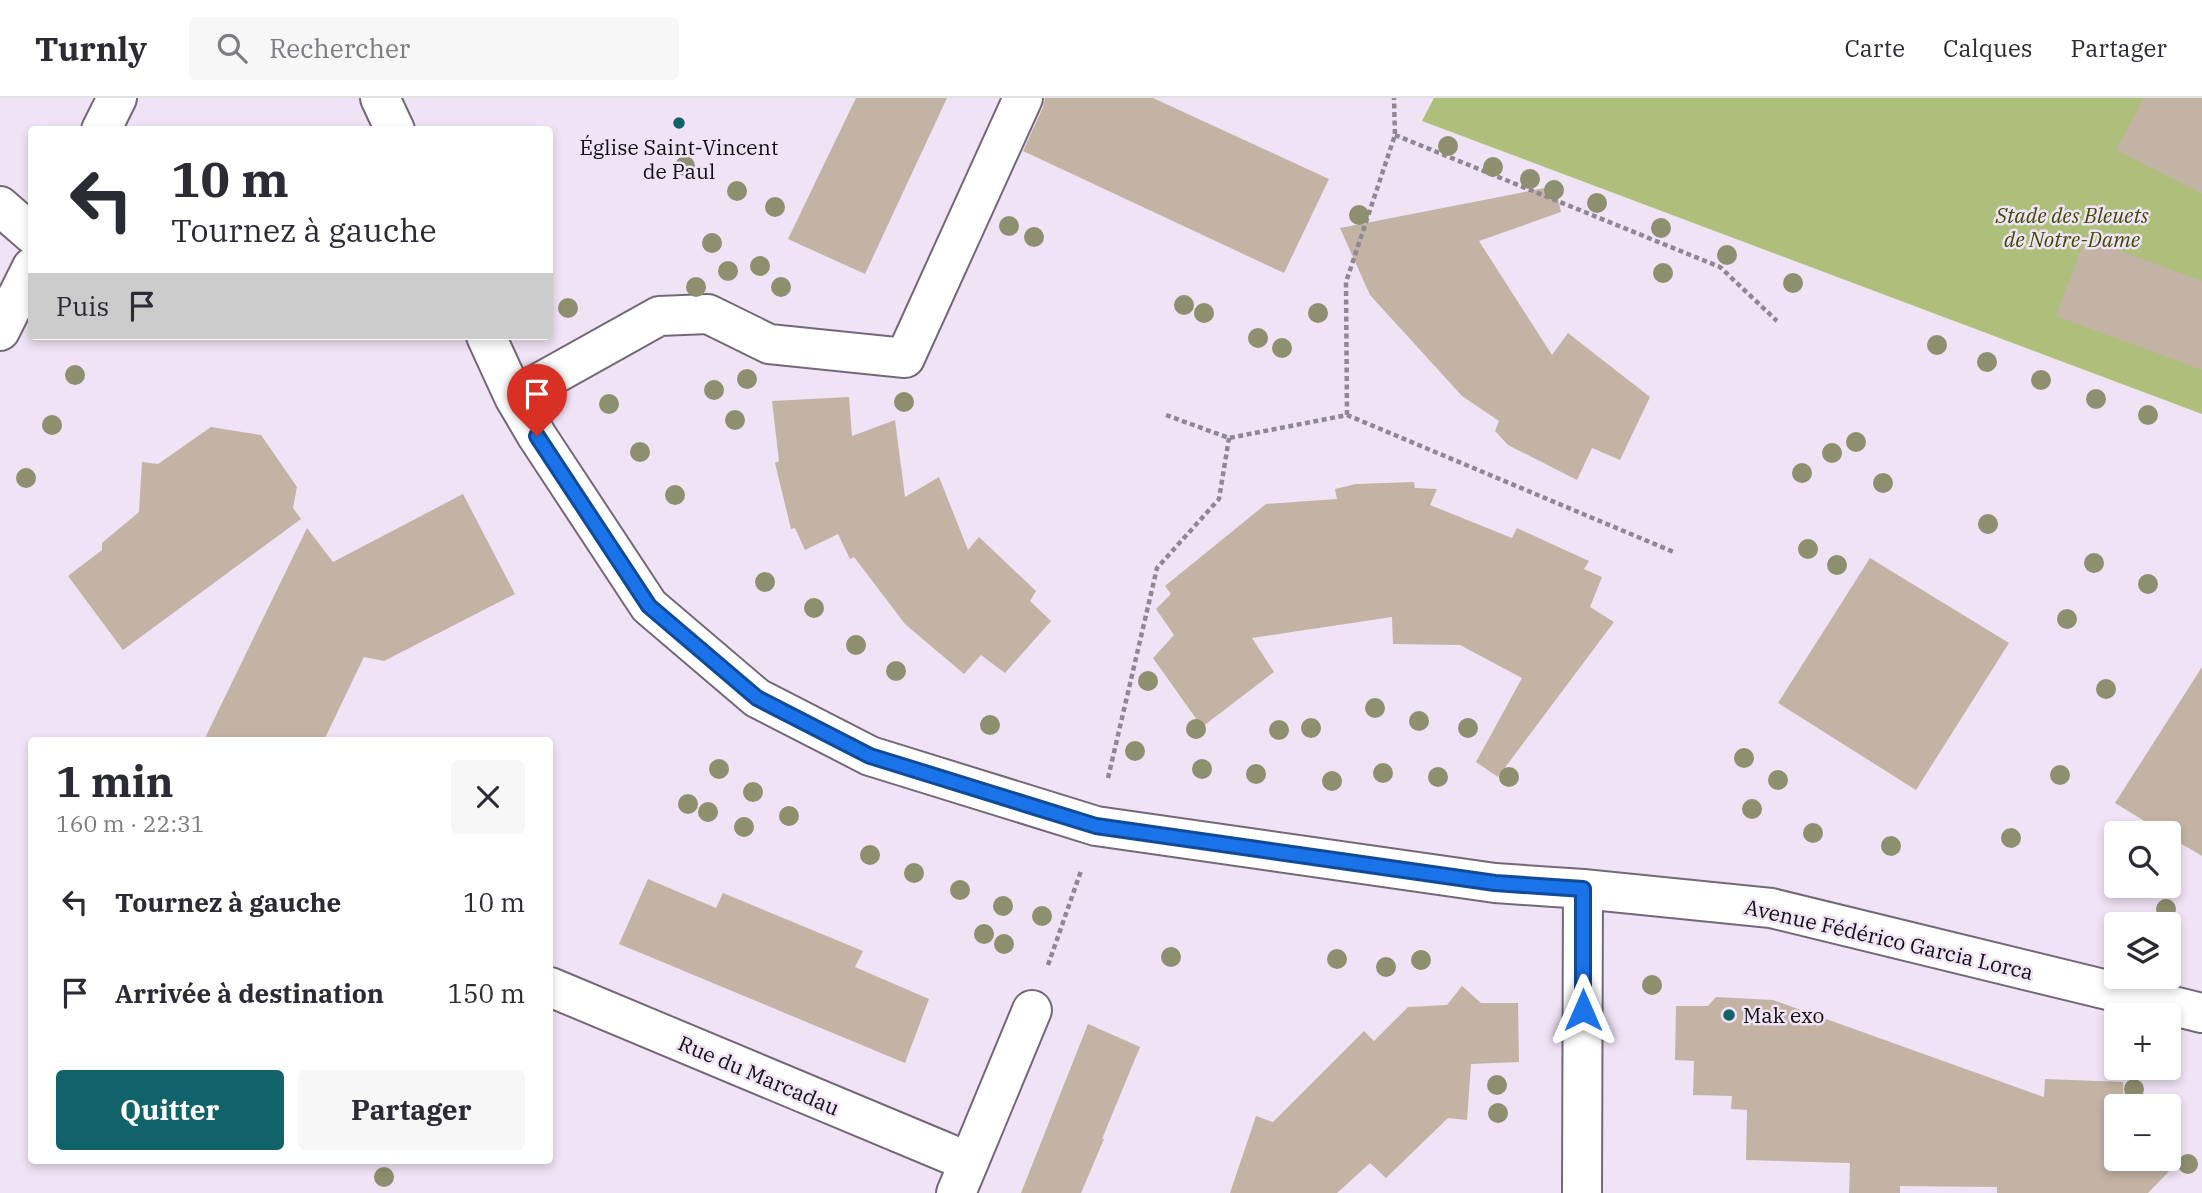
<!DOCTYPE html>
<html lang="fr">
<meta charset="utf-8">
<style>
:root{--surface:#fff;--page:#f7f7f7;--text:#2b2b33;--muted:#7c7c81;--line:#e1e1e2;--accent:#126269}
body{margin:0;font-family:"IBM Plex Serif",serif;background:var(--page);color:var(--text);height:100vh;display:flex;flex-direction:column;font-size:26px;white-space:nowrap}
*{box-sizing:border-box;margin:0}
p{font-size:23px;color:var(--muted)}
.icon{flex:none;width:38px;height:38px;fill:none;stroke:currentColor;stroke-width:2;stroke-linecap:round;stroke-linejoin:round}
.map{position:relative;flex:1;overflow:hidden}
.drawer{position:absolute;left:28px;top:639px;width:525px;height:427px;display:flex;flex-direction:column;background:var(--surface);border-radius:7px;box-shadow:0 4px 10px #0003}
.drawer>*{flex:none}
.banner{position:absolute;left:28px;top:28px;width:525px;height:214px;border-radius:7px;box-shadow:0 4px 10px #0003;background:#fff;color:var(--text);overflow:hidden}
.tools{position:absolute;left:2104px;top:723px;display:grid;gap:14px}
.tools a{display:grid;place-items:center;width:77px;height:77px;border-radius:7px;background:var(--surface);box-shadow:0 4px 10px #0003;font-size:35px}
.pin{position:absolute;display:grid;place-items:center;width:60px;height:60px;color:#fff;margin:-72px -30px;border-radius:50% 50% 50% 0;rotate:-45deg;box-shadow:0 0 7px #0007}
.pin .icon{rotate:45deg}
.me{position:absolute;width:77px;margin:-38px;rotate:0deg;stroke-linejoin:round;filter:drop-shadow(0 0 5px #0008)}
.turn{display:flex;align-items:center;gap:24px;height:147px;padding:0 28px;font-size:32px}
.turn .icon{width:91px;height:91px;stroke-width:2.5}
.turn b{display:block;font-size:49px;line-height:60px}
.then{display:flex;align-items:center;height:66px;padding:0 28px;background:#0003;gap:14px;font-size:26px}
.round{display:grid;place-items:center;flex:none;width:74px;height:74px;border-radius:7px;background:var(--page)}
.head{display:flex;align-items:center;justify-content:space-between;height:119px;padding:0 28px}
h1{font-size:42px;font-weight:800;line-height:52px}
.button{display:flex;gap:14px;margin-top:auto;padding:14px 28px}
.button a{flex:1;height:80px;border-radius:7px;background:var(--accent);color:#fff;font-size:28px;font-weight:800;line-height:80px;text-align:center}
.button a+a{background:var(--page);color:var(--text)}
ul{padding:0;list-style:none}
li{display:flex;align-items:center;gap:21px;height:91px;padding:0 28px}
li div{flex:1}
li b{display:block;font-size:26px}
li em{font-style:normal}
header{display:flex;align-items:center;gap:42px;box-sizing:border-box;height:98px;padding:0 35px;background:var(--surface);border-bottom:2px solid var(--line)}
header strong{font-size:33px}
nav{display:flex;gap:38px;margin-inline-start:auto;font-size:24px}
.search{width:490px;height:63px;background:var(--page);display:flex;align-items:center;gap:18px;box-sizing:border-box;padding:0 24px;border-radius:7px;color:var(--muted);font-size:26px}
.map>svg:first-child{display:block}
.green{fill:#aebf7b}
.building{fill:#c3b3a4}
.lines{fill:none;stroke-linecap:round;stroke-linejoin:round}
.minor-casing{stroke:#746878;stroke-width:42}
.major-casing{stroke:#746878;stroke-width:42}
.path{stroke:#908794;stroke-width:4.5;stroke-dasharray:5 3.5;stroke-linecap:butt}
.minor{stroke:#fff;stroke-width:38}
.major{stroke:#fff;stroke-width:38}
.tree{fill:#8e8f6e}
.route-casing{stroke:#114b97;stroke-width:18}
.route{stroke:#1a73e8;stroke-width:12}
.poi-dot{fill:#126269;stroke:#f0e3f5;stroke-width:2.5}
.labels{text-anchor:middle;dominant-baseline:central;stroke-width:5;stroke-linejoin:round;paint-order:stroke}
.poi-label{font-size:21px;fill:#130e14;stroke:#f0e3f5}
.park-label{font-size:21px;font-style:italic;fill:#3e4b00;stroke:#f0e3f5}
.street-label{font-size:21px;fill:#130e14;stroke:#f0e3f5}
</style>
<header>
<strong>Turnly</strong>
<div class="search"><svg class="icon" aria-label="search" viewBox="0 0 24 24"><circle cx="10" cy="10" r="6"/><path d="M15 15l6 6"/></svg>Rechercher</div>
<nav><a>Carte</a><a>Calques</a><a>Partager</a></nav>
</header>
<div class="map">
<svg width="2202" height="1095" viewBox="0 0 2202 1095">
<rect width="100%" height="100%" fill="#f0e3f5"/>
<path class="green" d="M1434 0H2202V316L1422 23Z"/>
<path class="building" d="M856 0H947L865 176 788 141Z
M1045 0H1153L1329 81 1284 175 1023 53 1043 9Z
M2144 0H2202V96L2116 52Z
M1555 88 1561 114 1479 143 1552 257 1568 235 1650 299 1620 362 1592 350 1577 382 1508 347 1495 333 1499 323 1462 298 1370 197 1340 130Z
M2085 140 2202 183V272L2056 218Z
M849 299 852 338 895 322 905 399 939 379 968 452 979 439 1036 493 1030 503 1051 523 1005 575 981 557 964 576 905 526 854 459 850 461 838 436 805 452 795 430 791 431 775 365 779 363 772 303Z
M211 329 261 337 297 389 293 410 301 421 123 552 68 478 102 452V445L139 414 142 364 158 366Z
M1414 384 1415 390 1437 391 1430 407 1512 440 1517 430 1589 463 1584 471 1602 479 1590 509 1614 524 1498 679 1476 664 1522 580 1460 547 1393 546 1392 519 1252 540 1274 574 1202 629 1153 560 1174 537 1156 511 1171 496 1165 488 1266 406 1337 401 1335 391 1356 386Z
M463 396 515 496 384 563 364 559 324 642H204L307 430 333 464Z
M1870 460 2009 545 1916 692 1778 605Z
M2202 569V758L2168 738V735H2164L2115 705Z
M648 781 716 810 723 795 863 853 855 869 929 901 905 965 619 846Z
M1462 888 1481 905H1518L1519 964 1471 966 1467 1022 1448 1020 1386 1080 1370 1065 1337 1095H1230L1256 1018 1273 1024 1364 933 1374 943 1408 909 1447 907Z
M1716 899 1773 902 2044 999 2045 981 2123 984 2124 1008H2116V1060H2168V1057L2177 1065 2148 1095H1997V1089L1900 1088V1095H1849L1850 1065 1746 1062 1747 1012 1731 1011 1732 998 1693 997 1694 963 1675 962 1676 908H1708Z
M1088 926 1140 949 1102 1041H1104L1081 1095H1021Z"/>
<g class="lines">
<defs>
<path id="minor" d="M380 0 395 32
M0 108 32 136
M486 238 514 299 537 338 649 508 757 600 870 658 1096 728 1495 785 1583 791 1771 810 2202 915
M514 299 659 218 708 216 769 246 905 260 1023 0
M550 889 969 1064 956 1095
M969 1064 1032 912
M1582 1095 1583 791"/>
<path id="major" d="M101 32 117 0
M0 233 32 169"/>
</defs>
<use href="#minor" class="minor-casing"/>
<use href="#major" class="major-casing"/>
<path class="path" d="M1395 37 1720 169 1777 223
M1166 317 1229 340 1347 317 1676 455
M1347 317 1346 184 1395 37 1394 0
M1108 680 1157 470 1219 401 1229 340
M1048 867 1081 773"/>
<use href="#minor" class="minor"/>
<use href="#major" class="major"/>
</g>
<g class="tree">
<circle cx="1448" cy="48" r="10"/>
<circle cx="685" cy="68" r="10"/>
<circle cx="1493" cy="69" r="10"/>
<circle cx="1530" cy="81" r="10"/>
<circle cx="1554" cy="92" r="10"/>
<circle cx="737" cy="93" r="10"/>
<circle cx="1597" cy="105" r="10"/>
<circle cx="775" cy="109" r="10"/>
<circle cx="1359" cy="117" r="10"/>
<circle cx="1009" cy="128" r="10"/>
<circle cx="1661" cy="130" r="10"/>
<circle cx="1034" cy="139" r="10"/>
<circle cx="712" cy="145" r="10"/>
<circle cx="1727" cy="157" r="10"/>
<circle cx="760" cy="168" r="10"/>
<circle cx="728" cy="173" r="10"/>
<circle cx="1663" cy="175" r="10"/>
<circle cx="1793" cy="185" r="10"/>
<circle cx="696" cy="189" r="10"/>
<circle cx="781" cy="189" r="10"/>
<circle cx="1184" cy="207" r="10"/>
<circle cx="568" cy="210" r="10"/>
<circle cx="1204" cy="215" r="10"/>
<circle cx="1318" cy="215" r="10"/>
<circle cx="1258" cy="240" r="10"/>
<circle cx="1937" cy="247" r="10"/>
<circle cx="1282" cy="250" r="10"/>
<circle cx="1987" cy="264" r="10"/>
<circle cx="75" cy="277" r="10"/>
<circle cx="747" cy="281" r="10"/>
<circle cx="2041" cy="282" r="10"/>
<circle cx="714" cy="292" r="10"/>
<circle cx="2096" cy="301" r="10"/>
<circle cx="904" cy="304" r="10"/>
<circle cx="609" cy="306" r="10"/>
<circle cx="2148" cy="317" r="10"/>
<circle cx="735" cy="322" r="10"/>
<circle cx="52" cy="327" r="10"/>
<circle cx="1856" cy="344" r="10"/>
<circle cx="640" cy="354" r="10"/>
<circle cx="1832" cy="355" r="10"/>
<circle cx="1802" cy="375" r="10"/>
<circle cx="26" cy="380" r="10"/>
<circle cx="1883" cy="385" r="10"/>
<circle cx="675" cy="397" r="10"/>
<circle cx="1988" cy="426" r="10"/>
<circle cx="1808" cy="451" r="10"/>
<circle cx="2094" cy="465" r="10"/>
<circle cx="1837" cy="467" r="10"/>
<circle cx="765" cy="484" r="10"/>
<circle cx="2148" cy="486" r="10"/>
<circle cx="814" cy="510" r="10"/>
<circle cx="2067" cy="521" r="10"/>
<circle cx="856" cy="547" r="10"/>
<circle cx="896" cy="573" r="10"/>
<circle cx="1148" cy="583" r="10"/>
<circle cx="2106" cy="591" r="10"/>
<circle cx="1375" cy="610" r="10"/>
<circle cx="1419" cy="623" r="10"/>
<circle cx="990" cy="627" r="10"/>
<circle cx="1311" cy="630" r="10"/>
<circle cx="1468" cy="630" r="10"/>
<circle cx="1196" cy="631" r="10"/>
<circle cx="1279" cy="632" r="10"/>
<circle cx="1135" cy="653" r="10"/>
<circle cx="1744" cy="660" r="10"/>
<circle cx="719" cy="671" r="10"/>
<circle cx="1202" cy="671" r="10"/>
<circle cx="1383" cy="675" r="10"/>
<circle cx="1256" cy="676" r="10"/>
<circle cx="2060" cy="677" r="10"/>
<circle cx="1438" cy="679" r="10"/>
<circle cx="1509" cy="679" r="10"/>
<circle cx="1778" cy="682" r="10"/>
<circle cx="1332" cy="683" r="10"/>
<circle cx="753" cy="694" r="10"/>
<circle cx="688" cy="706" r="10"/>
<circle cx="1752" cy="711" r="10"/>
<circle cx="708" cy="714" r="10"/>
<circle cx="789" cy="718" r="10"/>
<circle cx="744" cy="729" r="10"/>
<circle cx="1813" cy="735" r="10"/>
<circle cx="2011" cy="740" r="10"/>
<circle cx="1891" cy="748" r="10"/>
<circle cx="870" cy="757" r="10"/>
<circle cx="914" cy="775" r="10"/>
<circle cx="960" cy="792" r="10"/>
<circle cx="1003" cy="808" r="10"/>
<circle cx="2166" cy="811" r="10"/>
<circle cx="1042" cy="818" r="10"/>
<circle cx="984" cy="836" r="10"/>
<circle cx="1004" cy="846" r="10"/>
<circle cx="1171" cy="859" r="10"/>
<circle cx="1337" cy="861" r="10"/>
<circle cx="1421" cy="862" r="10"/>
<circle cx="1386" cy="869" r="10"/>
<circle cx="1652" cy="887" r="10"/>
<circle cx="1497" cy="987" r="10"/>
<circle cx="2134" cy="991" r="10"/>
<circle cx="1498" cy="1015" r="10"/>
<circle cx="2188" cy="1066" r="10"/>
<circle cx="384" cy="1079" r="10"/>
</g>
<g class="lines">
<defs>
<path id="route" d="M537 338 649 508 757 600 870 658 1096 728 1495 785 1583 791V912"/>
</defs>
<use href="#route" class="route-casing"/>
<use href="#route" class="route"/>
</g>
<g class="poi-dot">
<circle cx="679" cy="25" r="7"/>
<circle cx="1729" cy="917" r="7"/>
</g>
<g class="labels">
<g class="poi-label">
<text x="679" y="49">Église Saint-Vincent<tspan x="679" dy="24">de Paul</tspan></text>
<text x="1743" y="917" text-anchor="start">Mak exo</text>
</g>
<g class="park-label">
<text x="2072" y="117">Stade des Bleuets<tspan x="2072" dy="24">de Notre-Dame</tspan></text>
</g>
<g class="street-label">
<text transform="translate(1889 841) rotate(13)">Avenue Fédérico Garcia Lorca</text>
<text transform="translate(759 977) rotate(23)">Rue du Marcadau</text>
</g>
</g>
</svg>
<div class="tools">
<a><svg class="icon" aria-label="search" viewBox="0 0 24 24"><circle cx="10" cy="10" r="6"/><path d="M15 15l6 6"/></svg></a>
<a><svg class="icon" aria-label="layers" viewBox="0 0 24 24"><path d="M12 4l9 5-9 5-9-5zM3 14l9 5 9-5"/></svg></a>
<a>+</a>
<a>−</a>
</div>
<div class="pin" style="left:537px;top:338px;background:#d93025"><svg class="icon" aria-label="arrive" viewBox="0 0 24 24"><path d="M6 21V4h12l-3 4 3 4H6"/></svg></div>
<svg class="me" style="left:1583px;top:912px" viewBox="-20 -20 40 40"><path d="M0-17L14 15 0 8-14 15z" fill="#1a73e8" stroke="#fff" stroke-width="4"/></svg>
<div class="banner">
<div class="turn"><svg class="icon" aria-label="left" viewBox="0 0 24 24"><path d="M17 20v-9H6M10 6l-5 5 5 5"/></svg><div><b>10 m</b>Tournez à gauche</div></div>
<div class="then">Puis<svg class="icon" aria-label="arrive" viewBox="0 0 24 24"><path d="M6 21V4h12l-3 4 3 4H6"/></svg></div>
</div>
<section class="drawer">
<div class="head"><div><h1>1 min</h1><p>160 m · 22:31</p></div><a class="round"><svg class="icon" aria-label="close" viewBox="0 0 24 24"><path d="M6 6l12 12M18 6L6 18"/></svg></a></div>
<ul>
<li><svg class="icon" aria-label="left" viewBox="0 0 24 24"><path d="M17 20v-9H6M10 6l-5 5 5 5"/></svg><div><b>Tournez à gauche</b></div><em>10 m</em></li>
<li><svg class="icon" aria-label="arrive" viewBox="0 0 24 24"><path d="M6 21V4h12l-3 4 3 4H6"/></svg><div><b>Arrivée à destination</b></div><em>150 m</em></li>
</ul>
<div class="button"><a>Quitter</a><a>Partager</a></div>
</section>
</div>
